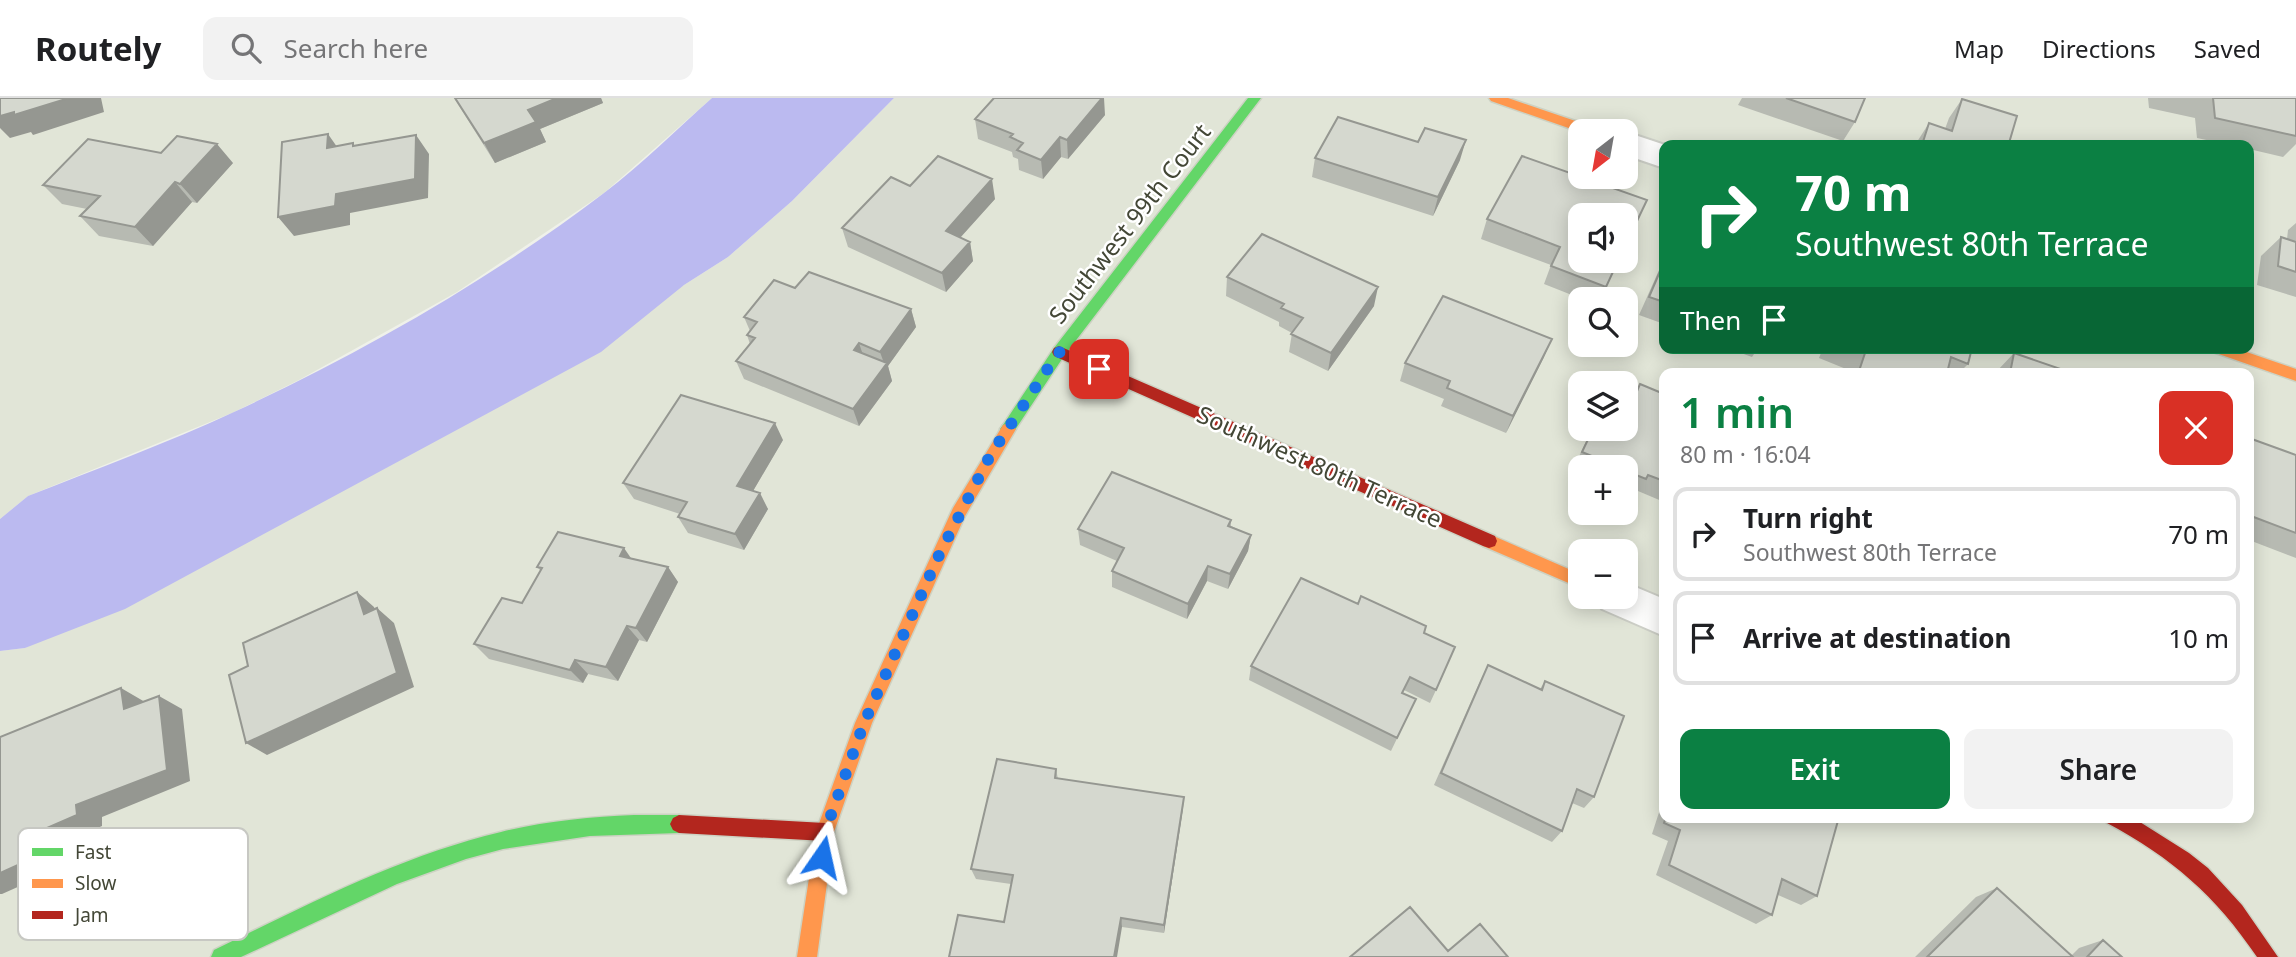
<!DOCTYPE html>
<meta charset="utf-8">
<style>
:root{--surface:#fff;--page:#f2f2f2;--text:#202124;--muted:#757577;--line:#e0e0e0;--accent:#0b8043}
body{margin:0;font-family:"Noto Sans",sans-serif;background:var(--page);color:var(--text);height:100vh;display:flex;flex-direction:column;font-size:26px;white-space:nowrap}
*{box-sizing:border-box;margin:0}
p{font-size:23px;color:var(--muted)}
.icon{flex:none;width:38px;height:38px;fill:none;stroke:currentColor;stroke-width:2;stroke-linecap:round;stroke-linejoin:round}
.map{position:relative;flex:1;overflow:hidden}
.panel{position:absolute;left:1659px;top:270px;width:595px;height:455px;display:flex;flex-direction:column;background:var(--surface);border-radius:14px;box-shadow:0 4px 18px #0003}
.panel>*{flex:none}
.guide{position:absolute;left:1659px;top:42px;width:595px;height:214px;border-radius:14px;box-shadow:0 4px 18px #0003;background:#0b8043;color:#fff;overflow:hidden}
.needle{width:46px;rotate:211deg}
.fabs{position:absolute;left:1568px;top:21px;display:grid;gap:14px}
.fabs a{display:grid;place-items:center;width:70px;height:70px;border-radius:14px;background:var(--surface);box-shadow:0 4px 18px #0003;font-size:35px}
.pin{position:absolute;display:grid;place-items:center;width:60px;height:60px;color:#fff;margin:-30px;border-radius:14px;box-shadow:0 4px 10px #0006}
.me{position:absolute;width:77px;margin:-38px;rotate:11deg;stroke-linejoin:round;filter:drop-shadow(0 0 5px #0008)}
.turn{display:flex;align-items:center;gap:24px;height:147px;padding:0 21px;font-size:32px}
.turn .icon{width:91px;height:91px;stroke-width:2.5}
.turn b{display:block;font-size:49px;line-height:60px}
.then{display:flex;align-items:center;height:66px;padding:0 21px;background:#0003;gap:14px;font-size:26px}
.round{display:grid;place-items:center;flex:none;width:74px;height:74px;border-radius:14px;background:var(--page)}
.headline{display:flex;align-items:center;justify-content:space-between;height:119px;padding:0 21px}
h1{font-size:42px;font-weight:600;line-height:52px;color:var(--accent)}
.button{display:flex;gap:14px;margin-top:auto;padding:14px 21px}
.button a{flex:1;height:80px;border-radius:14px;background:var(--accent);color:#fff;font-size:28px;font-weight:600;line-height:80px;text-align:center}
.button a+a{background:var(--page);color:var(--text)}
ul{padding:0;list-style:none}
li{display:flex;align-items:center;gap:21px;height:94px;margin:0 14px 10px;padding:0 7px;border:4px solid var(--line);border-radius:14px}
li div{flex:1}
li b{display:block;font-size:26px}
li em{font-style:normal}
header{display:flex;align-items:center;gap:42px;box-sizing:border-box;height:98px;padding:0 35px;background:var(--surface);border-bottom:2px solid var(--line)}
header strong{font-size:33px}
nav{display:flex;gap:38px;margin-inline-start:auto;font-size:24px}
.search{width:490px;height:63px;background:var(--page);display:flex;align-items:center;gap:18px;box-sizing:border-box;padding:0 24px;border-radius:14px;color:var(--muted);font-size:26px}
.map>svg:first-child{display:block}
.residential{fill:#e1e5d7;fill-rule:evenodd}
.water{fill:#bbbaf0}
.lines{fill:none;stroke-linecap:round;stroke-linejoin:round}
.street-casing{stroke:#cdcfc7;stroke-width:4}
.fast-casing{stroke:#cdd2c3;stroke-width:3}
.slow-casing{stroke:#cdd2c3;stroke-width:3}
.jam-casing{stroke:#cdd2c3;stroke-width:3}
.street{fill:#fdfdfc;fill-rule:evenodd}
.fast{fill:#63d668;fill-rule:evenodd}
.slow{fill:#ff974d;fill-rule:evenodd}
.jam{fill:#b3261e;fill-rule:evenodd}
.wall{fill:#b7bab2}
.shaded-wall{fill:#959791}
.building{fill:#d5d8cf;stroke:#959791;stroke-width:2}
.route{stroke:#1a73e8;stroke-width:12;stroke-dasharray:0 21.6}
.labels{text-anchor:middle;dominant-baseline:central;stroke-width:5;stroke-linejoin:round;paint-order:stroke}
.street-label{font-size:24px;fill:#434736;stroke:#fff}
.key{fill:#fff;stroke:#c7c8c3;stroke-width:2}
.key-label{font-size:19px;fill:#434736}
</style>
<header>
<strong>Routely</strong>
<div class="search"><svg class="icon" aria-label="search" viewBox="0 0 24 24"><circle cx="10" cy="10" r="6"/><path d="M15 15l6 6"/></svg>Search here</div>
<nav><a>Map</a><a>Directions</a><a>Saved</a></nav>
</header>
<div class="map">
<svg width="2296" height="859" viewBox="0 0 2296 859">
<rect width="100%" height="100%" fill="#eff1ea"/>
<path class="residential" d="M0 0H712L604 95 457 194 299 282 232 315 28 398 0 421Z
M894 0H2296V859H0V553L25 550 684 187 728 159 792 103ZM1580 33H1626V79H1580ZM1664 47H2249V250H1664ZM1580 117H1626V163H1580ZM1580 201H1626V247H1580ZM1664 275H2249V719H1664ZM1580 285H1626V331H1580ZM1580 369H1626V415H1580ZM1580 453H1626V499H1580Z"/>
<path class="water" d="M712 0H894L792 103 728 159 684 187 601 254 125 511 25 550 0 553V421L28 398C97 371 167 345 234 314 363 254 491 181 604 95 642 66 676 32 712 0Z"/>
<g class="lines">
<defs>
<path id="street" d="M1626 34 1665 47 1664 70 1626 57Z
M1626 485 1664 501V538L1602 511 1596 499H1626Z"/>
<path id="fast" d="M1248 0H1261L1064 258 1013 335H1003L1000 331 1003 327 1054 250Z
M634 717H679L685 720 688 726 685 732 679 735 590 738 503 751 466 761 397 786 241 859H211L214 852C307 807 400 758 501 734 545 723 590 719 634 717Z"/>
<path id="slow" d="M1489 0H1508L1596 30 1597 33 1580 34 1491 3Z
M2211 250H2235L2296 271V283L2213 254Z
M1008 325 1016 331 965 418 872 625 834 734 817 859H797L816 734 855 625 953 410 1003 327Z
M1489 436 1580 476V490L1483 448 1481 443 1483 438Z"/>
<path id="jam" d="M1059 248 1495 438 1497 443 1495 448 1489 450 1483 448 1054 258 1052 254 1054 250Z
M679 717 825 725 831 728 834 734 831 740 825 743 679 735 673 732 670 726 673 720Z
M2104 719H2132L2189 755 2208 770 2242 807 2278 859H2257C2215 797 2172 760 2107 725Z"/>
</defs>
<use href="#street" class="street-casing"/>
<use href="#fast" class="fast-casing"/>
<use href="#slow" class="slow-casing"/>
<use href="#jam" class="jam-casing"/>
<use href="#street" class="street"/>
<use href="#fast" class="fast"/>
<use href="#slow" class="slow"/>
<use href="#jam" class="jam"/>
</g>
<path class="wall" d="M454 0H601L603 5 540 31 546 44 495 65Z
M1742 0H1865L1855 24 1843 43 1738 7Z
M2148 0H2296V46L2283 59 2249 51V47H2230L2197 40 2195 20 2149 10Z
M1962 1 2009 45 2018 47H1915L1929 25 1945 31 1949 20Z
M1105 17 1068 61 1061 59 1043 81 1019 72 1018 61 1013 59 1012 54 978 41 975 21Z
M161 55 233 65 197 105 192 104 153 148 99 138 80 118 87 111 62 106 43 87Z
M1315 60 1460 62 1433 118 1312 79Z
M910 88 995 101 960 140 970 144 973 163 946 194 848 149 842 130Z
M1487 121 1618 163 1600 201H1582L1544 186 1551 167 1481 141Z
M2296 125V199L2257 187 2261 158 2281 139 2287 141 2288 132Z
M1664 161V226L1639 217Z
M1227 179 1374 208 1328 273 1289 254 1292 235 1279 228V224L1226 198Z
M795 190 911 211 916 229 888 268 892 283 859 328 744 281 736 263 750 246 747 237 750 233 744 219Z
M1727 250H1758L1752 259Z
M1823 250H1972L1968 266 1959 275H1851V273L1819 260Z
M2014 255 2072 275H1997V273Z
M1544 259 1506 335 1441 308 1444 301 1400 283 1405 265Z
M1640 286 1664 296V404L1638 393 1635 398 1626 394V369H1580V374L1573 371 1592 331H1626V314Z
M2249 340 2296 357V460L2249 442Z
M783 342 753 393 768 411 744 452 688 435 678 419 680 416 634 401 623 385Z
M1231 422V428L1251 437 1248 453 1228 491 1207 483 1187 521 1112 489V473L1117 463 1080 447 1078 431Z
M631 460 668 469 678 484 647 544 639 542 618 583 588 576 583 585 489 561 474 546 522 505 541 473 537 469Z
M1358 506 1424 535 1436 592 1430 605 1404 592 1402 595 1416 601 1391 653 1249 582 1251 568Z
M1488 567 1540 591 1545 583 1594 699 1584 710 1572 705 1562 733 1552 744 1434 687 1481 581Z
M1056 671 1058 681 1183 710 1164 835 1122 829 1004 824 1011 786 976 781 971 771Z
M1664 699V719H1839L1817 798 1801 807 1778 797 1772 817 1756 826 1656 777 1668 743 1652 736Z
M1997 790 2071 858 2079 850 2103 842 2122 859H1915L1976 799Z"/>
<path class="shaded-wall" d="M69 0H101L104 14 33 37 31 34 10 40 0 30V18Z
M557 0H601L603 5 540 31 546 44 495 65 484 45 528 12Z
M1102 0H1104L1105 17 1068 61 1067 42Z
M328 36 342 56 327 50Z
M416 37 429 56 428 100 350 115V127L294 138 278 119 336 96Z
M1060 39 1061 59 1043 81 1041 62Z
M1466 42 1460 62 1433 118 1438 99Z
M217 46 233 65 197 105 180 86Z
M992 81 995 101 949 152 946 133Z
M175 84 192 104 153 148 135 129Z
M970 144 973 163 946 194 942 175Z
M1378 189 1374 208 1328 273 1331 255Z
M911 211 916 229 888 268 892 283 859 328 853 311 885 268 880 254Z
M1552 241 1544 259 1506 335 1513 318Z
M859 245 865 263 854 252Z
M775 325 783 342 746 405 737 388Z
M760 395 768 411 744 452 735 436Z
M1251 437 1248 453 1228 491 1230 476Z
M624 450 635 466 620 458Z
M1208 468 1207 483 1187 521 1188 506Z
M668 469 678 484 647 544 636 530Z
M357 494 374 509 381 530 364 516Z
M377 510 394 525 414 589 267 657 246 645Z
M627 528 639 542 618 583 606 569Z
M575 562 588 576 583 585 570 572Z
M121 590 145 604 124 611Z
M159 598 182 611 190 683 102 719V728L65 745 67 767 2 796H0V775L38 734 76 707Z
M1184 699 1183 710 1164 835V827Z
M1121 820 1122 829 1117 859H1114Z"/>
<path class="building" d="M0 0H69L14 17V14L0 18Z
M455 0H557L528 12 536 24 484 45Z
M994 0H1102L1067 42 1060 39 1041 62 1017 52 1023 45 1010 39 1013 36 975 21Z
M1786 0H1865L1855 24Z
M2213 0H2296V38L2215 20Z
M1962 1 2017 18 2009 45 2018 47H1922L1929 25 1952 33Z
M1338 19 1418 44 1425 30 1466 42 1438 99 1315 60Z
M328 36 327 50 353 45V48L416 37 415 81 336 96 335 108 278 119 282 44Z
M177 38 217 46 180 86 175 84 135 129 80 118 100 98 43 87 88 41 161 55Z
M938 58 992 81 946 133 970 144 942 175 842 130 891 79 910 88Z
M1522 58 1647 102 1626 146V117H1580V163H1618L1606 189 1551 168 1560 149 1487 121Z
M1262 136 1378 189 1331 255 1291 236 1303 220 1281 210 1284 206 1227 179Z
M2281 139 2296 144V174L2278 168Z
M1664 164V204L1649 199Z
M809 174 911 211 880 254 859 245 854 252 887 265 853 311 736 263 755 240 747 237 757 224 744 219 774 182 795 190Z
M1443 198 1552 241 1513 318 1447 290 1450 283 1405 265Z
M1853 250H1972L1968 266 1951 259 1947 275H1863L1859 273 1865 255Z
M2014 255 2072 275H2010Z
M1640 286 1664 296V383L1648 377 1646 381 1626 373V369H1618L1582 354 1593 331H1626V319Z
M681 297 775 325 737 388 760 395 735 436 678 419 687 404 623 385Z
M2249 340 2296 357V435L2251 418 2252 398 2249 397Z
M1112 374 1231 422 1228 428 1251 437 1230 476 1208 468 1188 506 1112 473 1124 450 1078 431Z
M558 434 624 450 620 458 668 469 636 530 627 528 606 569 575 562 570 572 474 546 502 500 522 505 542 470 537 469Z
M1301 480 1358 506 1361 498 1426 528 1424 535 1455 549 1436 592 1410 579 1402 595 1416 601 1397 640 1251 568Z
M357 494 364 516 377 510 397 575 246 645 229 577 248 568 243 545Z
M1488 567 1542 592 1545 583 1624 618 1594 699 1577 691 1562 733 1441 675Z
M121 590 124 611 159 598 167 672 76 707 77 717 38 734 40 757 0 775V639Z
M997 661 1056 671 1055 680 1184 699 1164 827 1121 820 1114 859H949L958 817 1004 824 1013 777 971 771Z
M1666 719H1839L1817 798 1782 781 1772 817 1669 767 1680 732 1664 725Z
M1997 790 2073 859H1927Z
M1410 809 1448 853 1480 826 1508 859H1350Z
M2103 842 2122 859H2087Z"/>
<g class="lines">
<path class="route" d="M822 759 825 734 864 625 940 455 991 356 1059 254 1099 271"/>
</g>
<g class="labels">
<g class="street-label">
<text transform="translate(1129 125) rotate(-52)">Southwest 99th Court</text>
<text transform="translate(1320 368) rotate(24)">Southwest 80th Terrace</text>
</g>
</g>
<rect x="18" y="730" width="230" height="112" rx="10" class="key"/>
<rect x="32" y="750" width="31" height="8" fill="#63d668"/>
<rect x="32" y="781" width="31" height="9" fill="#ff974d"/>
<rect x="32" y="813" width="31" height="8" fill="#b3261e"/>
<g class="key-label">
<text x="75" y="761">Fast</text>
<text x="75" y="792">Slow</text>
<text x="75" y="824">Jam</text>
</g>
</svg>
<div class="fabs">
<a><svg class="needle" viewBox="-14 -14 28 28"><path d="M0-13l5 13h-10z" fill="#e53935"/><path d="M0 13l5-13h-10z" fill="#757577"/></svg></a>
<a><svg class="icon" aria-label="sound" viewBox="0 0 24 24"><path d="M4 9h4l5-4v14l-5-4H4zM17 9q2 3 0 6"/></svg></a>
<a><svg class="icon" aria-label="search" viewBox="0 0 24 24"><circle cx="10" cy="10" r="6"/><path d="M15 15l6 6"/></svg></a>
<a><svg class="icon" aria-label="layers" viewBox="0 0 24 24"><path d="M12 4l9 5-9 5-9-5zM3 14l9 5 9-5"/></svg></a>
<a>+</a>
<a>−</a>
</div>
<div class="pin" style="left:1099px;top:271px;background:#d93025"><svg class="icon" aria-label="arrive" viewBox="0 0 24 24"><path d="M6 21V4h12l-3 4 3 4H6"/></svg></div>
<svg class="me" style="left:822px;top:759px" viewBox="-20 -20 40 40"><path d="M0-17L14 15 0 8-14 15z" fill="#1a73e8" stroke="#fff" stroke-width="4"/></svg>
<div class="guide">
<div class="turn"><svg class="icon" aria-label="right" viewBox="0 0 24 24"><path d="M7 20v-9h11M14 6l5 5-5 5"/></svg><div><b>70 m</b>Southwest 80th Terrace</div></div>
<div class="then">Then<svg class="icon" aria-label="arrive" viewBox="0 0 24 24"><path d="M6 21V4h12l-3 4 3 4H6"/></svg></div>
</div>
<section class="panel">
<div class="headline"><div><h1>1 min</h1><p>80 m · 16:04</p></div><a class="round" style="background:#d93025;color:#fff"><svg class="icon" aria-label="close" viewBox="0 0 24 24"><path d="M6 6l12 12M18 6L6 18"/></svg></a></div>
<ul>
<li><svg class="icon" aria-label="right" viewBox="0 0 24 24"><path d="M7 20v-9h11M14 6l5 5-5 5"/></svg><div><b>Turn right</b><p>Southwest 80th Terrace</p></div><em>70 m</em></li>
<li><svg class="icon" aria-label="arrive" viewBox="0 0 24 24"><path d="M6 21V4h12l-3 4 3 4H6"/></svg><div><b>Arrive at destination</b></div><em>10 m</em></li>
</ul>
<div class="button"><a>Exit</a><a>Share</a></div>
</section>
</div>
